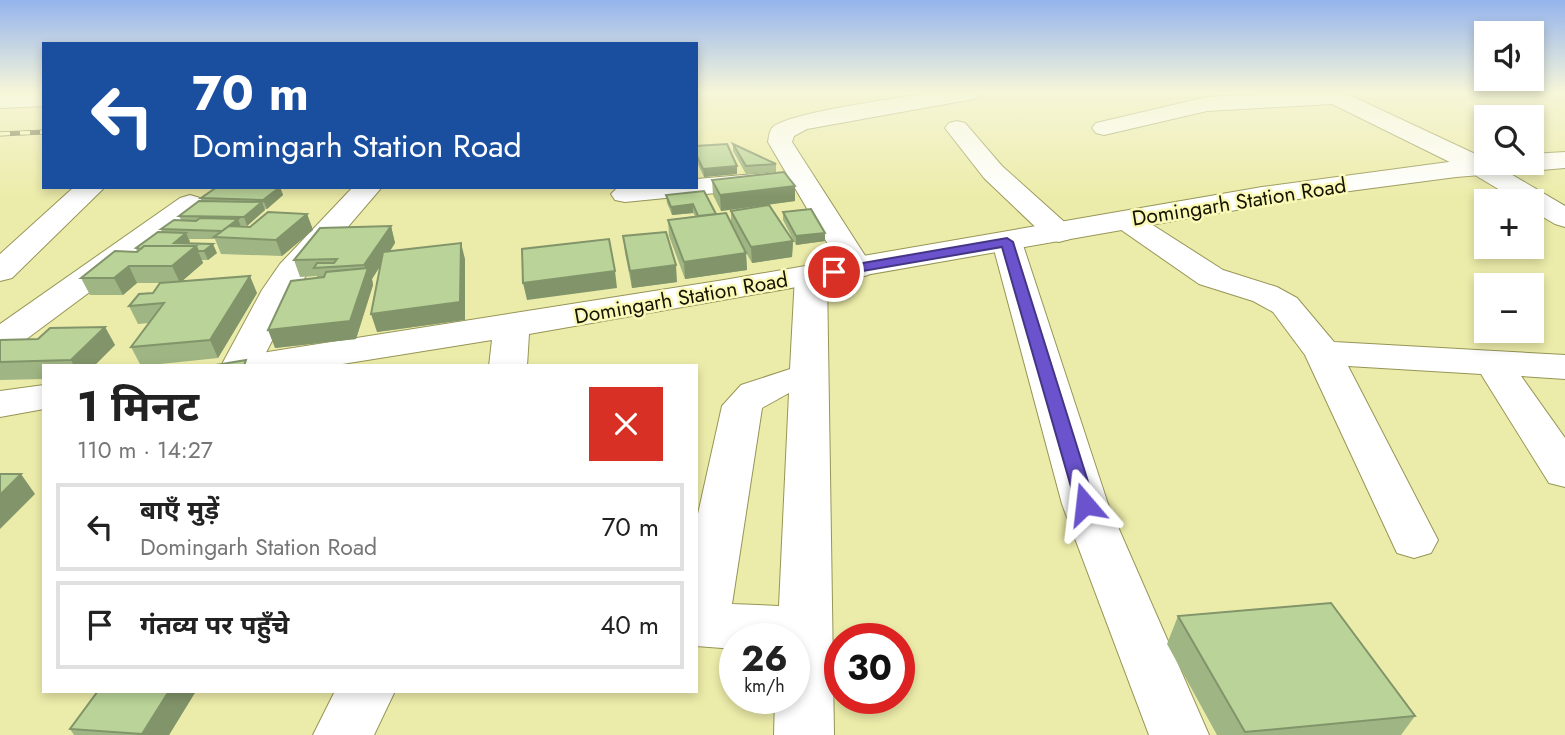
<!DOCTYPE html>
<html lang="hi">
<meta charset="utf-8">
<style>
:root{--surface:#fff;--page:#f6f6f6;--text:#222;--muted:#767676;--line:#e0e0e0}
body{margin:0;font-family:Jost,"Noto Sans Devanagari",sans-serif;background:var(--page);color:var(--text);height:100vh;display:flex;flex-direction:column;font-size:26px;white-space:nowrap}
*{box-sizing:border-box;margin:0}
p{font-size:23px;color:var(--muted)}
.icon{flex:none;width:38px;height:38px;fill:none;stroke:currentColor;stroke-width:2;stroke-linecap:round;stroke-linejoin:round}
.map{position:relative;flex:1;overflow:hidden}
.sheet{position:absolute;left:42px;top:364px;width:656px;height:329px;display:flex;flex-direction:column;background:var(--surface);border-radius:0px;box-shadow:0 4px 10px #0003}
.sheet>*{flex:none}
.hud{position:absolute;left:42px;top:42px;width:656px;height:147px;border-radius:0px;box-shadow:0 4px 10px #0003;background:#1a4fa0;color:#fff;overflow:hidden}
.buttons{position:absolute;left:1474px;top:21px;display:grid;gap:14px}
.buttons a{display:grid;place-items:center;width:70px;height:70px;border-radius:0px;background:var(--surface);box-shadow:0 4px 10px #0003;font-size:35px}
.speed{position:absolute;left:719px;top:623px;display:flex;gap:14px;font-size:35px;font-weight:700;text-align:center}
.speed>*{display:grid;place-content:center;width:91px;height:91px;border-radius:50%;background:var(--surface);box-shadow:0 4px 10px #0003;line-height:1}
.speed small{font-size:18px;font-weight:400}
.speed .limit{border:10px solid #d22;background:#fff;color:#111}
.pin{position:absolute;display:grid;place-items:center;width:60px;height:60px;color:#fff;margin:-30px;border:4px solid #fff;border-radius:50%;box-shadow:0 2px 7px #0007}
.me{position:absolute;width:77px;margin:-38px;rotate:343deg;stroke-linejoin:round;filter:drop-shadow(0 0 5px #0008)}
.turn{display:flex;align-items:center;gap:24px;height:147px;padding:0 35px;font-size:32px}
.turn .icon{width:91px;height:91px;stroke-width:2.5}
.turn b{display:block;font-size:49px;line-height:60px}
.round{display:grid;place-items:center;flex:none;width:74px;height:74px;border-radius:0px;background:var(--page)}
.head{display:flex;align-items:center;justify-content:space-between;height:119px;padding:0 35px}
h1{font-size:42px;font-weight:700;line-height:52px}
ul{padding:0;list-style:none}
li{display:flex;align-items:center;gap:21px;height:88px;margin:0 14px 10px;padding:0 21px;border:4px solid var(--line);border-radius:0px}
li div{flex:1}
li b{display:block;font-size:26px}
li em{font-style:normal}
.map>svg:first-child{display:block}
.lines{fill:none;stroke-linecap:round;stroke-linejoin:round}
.minor-casing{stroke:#969556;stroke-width:2}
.tertiary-casing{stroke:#969556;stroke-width:2}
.minor{fill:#fff;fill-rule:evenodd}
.tertiary{fill:#fff;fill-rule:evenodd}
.rail-casing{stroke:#696943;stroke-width:5}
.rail{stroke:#faf9b7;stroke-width:3.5;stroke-dasharray:10;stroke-linecap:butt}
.wall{fill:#9fb583}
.shaded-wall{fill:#82946a}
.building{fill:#b9d398;stroke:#82946a;stroke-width:2}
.route{fill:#6a53cc;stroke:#453685;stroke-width:2}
.labels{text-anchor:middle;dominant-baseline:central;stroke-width:5;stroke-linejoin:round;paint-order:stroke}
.street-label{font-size:21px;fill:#151400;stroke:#faf9b7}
</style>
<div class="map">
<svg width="1565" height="735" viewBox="0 0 1565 735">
<rect width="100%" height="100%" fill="#ececaa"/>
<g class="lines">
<defs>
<path id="minor" d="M44 93V106L0 108V94Z
M929 93H979L976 98 968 100 807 129 794 136 792 142 873 268 868 275 857 278 846 275 768 142C769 137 769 131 773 127 791 112 900 98 929 93Z
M1280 93H1345L1486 159V163H1492L1565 206V227L1555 224 1531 210V201H1518L1470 172 1332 104 1207 111 1104 135 1096 133 1092 128 1096 123 1207 97Z
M957 121 965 123 1002 166 1070 227 1074 233 1070 239 1059 242 1048 239 984 178 945 128 949 123Z
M766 173 776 175 780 181 776 187 625 202 615 200 611 194 618 187H696V179Z
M74 187H105L12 278 0 281V254Z
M353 187H382L305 277 259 366H221L262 290 280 264Z
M190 195 200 198 204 204 200 210 13 349 0 352V324L180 198Z
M1127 212 1137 215 1223 270 1277 287 1297 298 1334 342 1565 355V379L1521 376 1565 438V487L1549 483 1481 374 1348 366 1438 540 1431 553 1414 558 1397 553 1305 355 1273 312 1253 301 1199 284 1117 227 1112 221 1117 215Z
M1007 233 1018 235 1022 242 1108 504 1209 735H1149L1062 504 992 242 996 235Z
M811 266 823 269 827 276 834 735H774L775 698H794V639H735V649L696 646V523L722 406 741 385 790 369 795 276 799 269ZM789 393 779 606 732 604 762 408Z"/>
<path id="tertiary" d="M1565 152V168L1456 177 1327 194 529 334 527 366H489L492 340 330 366H236L241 358 255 354 724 280 1262 187 1456 161 1486 158V163H1531V154Z
M44 385V409L0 417V391Z
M335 691H395L374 735H313Z"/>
</defs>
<use href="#minor" class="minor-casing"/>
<use href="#tertiary" class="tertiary-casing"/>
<use href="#minor" class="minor"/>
<use href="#tertiary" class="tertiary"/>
<defs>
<path id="rail" d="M0 134 44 132"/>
</defs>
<use href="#rail" class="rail-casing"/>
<use href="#rail" class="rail"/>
</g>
<path class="wall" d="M733 144 776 164V172L746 174 733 151Z
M696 146 737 174 704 177 696 160Z
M712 180 795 186V201L721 211 713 195Z
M280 187 283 195 267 209H265V210L247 226 240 225 250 227 307 214 313 230 282 256 221 254 215 239H189L190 242 188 243 217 253 208 260H202L203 263 182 281 257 293 218 358 141 366 131 347 149 323 138 324 129 306 153 293 160 283H137L123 295H90L81 278 137 252 136 248 162 233 161 229 181 220 179 216 202 201 201 198Z
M666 195 716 214 731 223V211L793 241 792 257 752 263 745 251 746 253 747 270 685 279 669 236 668 220 695 216 693 213 672 215 667 203Z
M783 212 825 233V241L796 245 783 220Z
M391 226 395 243 390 251 465 259V320L377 332 380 266 372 279 373 285 356 339 275 348 317 278V276L300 277 294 260Z
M623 236 677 282 632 288 625 253Z
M105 327 115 345 94 366H44V379L0 380V340L38 339Z
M1178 616 1415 716 1401 735H1217L1167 644Z
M196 691 169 735H74L70 729Z"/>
<path class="shaded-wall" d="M737 166V174L704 177 703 169Z
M795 186V201L721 211 720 195Z
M280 187 283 195 267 209 263 200Z
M262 202 265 210 247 226 244 217Z
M693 204V213L672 215 671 207Z
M307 214 313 230 282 256 276 240Z
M238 219 241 227 222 231Z
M391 226 395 243 372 279 373 285 356 339 275 348 268 330 367 272 364 265Z
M186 233 190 242 179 250 174 243Z
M825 233V241L796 245V236Z
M793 241 792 257 752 263 751 247Z
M461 243 465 259V320L377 332 371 314Z
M213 244 217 253 208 260 204 251Z
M196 246 203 263 180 283 172 266Z
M746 253 747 270 685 279 684 262Z
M676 265 677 282 632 288 630 271Z
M129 266 137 283 123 295 114 278Z
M615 271 617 288 527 300 523 283Z
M250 276 257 293 218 358 210 340Z
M105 327 115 345 94 366H74L71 360Z
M21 474 35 494 0 529V495Z
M169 691H196L169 735H143L142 734Z"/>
<path class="building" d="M727 144 737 166 703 169 696 154V146Z
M733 144 776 164 746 166Z
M784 172 795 186 720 195 712 180Z
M217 187H280L263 200 201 198Z
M704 191 716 214 698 216 693 204 671 207 666 195Z
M199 201 262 202 244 217 179 216Z
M769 205 793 241 751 247 731 211Z
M811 209 825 233 796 236 783 212Z
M268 212 307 214 276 240 214 237 229 226 250 227Z
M726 213 746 253 684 262 668 220Z
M200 218 238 219 222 231 161 229 174 220 196 221Z
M391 226 364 265 314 268 317 263H334L337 259 294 260 320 228Z
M158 232 186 233 174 243 213 244 204 251H198L196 246H144L141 249 136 248Z
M666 232 676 265 630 271 623 236Z
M609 239 615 271 523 283 522 249Z
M461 243 460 302 371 314 383 252Z
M144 246H196L172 266H129L114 278H81L115 251 137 252Z
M368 268 350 321 268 330 291 281 324 277 326 272Z
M250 276 210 340 131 347 164 303 129 306 139 294 153 293 160 283Z
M105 327 71 360 0 362V340L38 339 50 328Z
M246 360 244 366H210Z
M0 474H21L0 495Z
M1331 603 1415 716 1245 732 1178 616Z
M98 691H169L142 734 70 729Z"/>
<linearGradient id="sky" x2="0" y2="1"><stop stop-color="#95b4ed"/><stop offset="0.47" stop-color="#f6f6d9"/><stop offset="1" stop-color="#f6f6d9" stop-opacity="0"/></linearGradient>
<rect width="1565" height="196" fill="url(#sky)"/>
<path class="route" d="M1007 238 1013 242 1095 504 1092 509H1079L1076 504 1002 247 834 276 827 272 834 268Z"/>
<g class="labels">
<g class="street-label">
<text transform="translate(1239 202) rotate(-9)">Domingarh Station Road</text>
<text transform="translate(681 298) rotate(-10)">Domingarh Station Road</text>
</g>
</g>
</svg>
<div class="buttons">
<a><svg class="icon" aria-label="sound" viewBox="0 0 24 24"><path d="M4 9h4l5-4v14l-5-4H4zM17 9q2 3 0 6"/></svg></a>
<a><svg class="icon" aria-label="search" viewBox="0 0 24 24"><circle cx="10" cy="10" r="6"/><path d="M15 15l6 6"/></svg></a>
<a>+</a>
<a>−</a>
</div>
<div class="speed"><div>26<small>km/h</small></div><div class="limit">30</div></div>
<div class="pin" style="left:834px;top:272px;background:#d93025"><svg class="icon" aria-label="arrive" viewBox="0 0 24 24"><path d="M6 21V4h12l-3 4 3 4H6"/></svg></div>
<svg class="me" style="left:1085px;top:504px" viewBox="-20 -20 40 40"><path d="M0-17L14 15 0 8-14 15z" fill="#6a53cc" stroke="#fff" stroke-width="4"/></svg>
<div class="hud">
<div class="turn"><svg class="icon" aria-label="left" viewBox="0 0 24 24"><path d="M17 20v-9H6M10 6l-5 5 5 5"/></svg><div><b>70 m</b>Domingarh Station Road</div></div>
</div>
<section class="sheet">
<div class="head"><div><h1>1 मिनट</h1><p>110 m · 14:27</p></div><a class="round" style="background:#d93025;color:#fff"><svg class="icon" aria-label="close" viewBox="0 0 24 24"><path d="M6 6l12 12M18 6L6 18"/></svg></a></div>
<ul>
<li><svg class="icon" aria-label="left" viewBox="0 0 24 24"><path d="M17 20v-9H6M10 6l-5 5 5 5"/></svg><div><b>बाएँ मुड़ें</b><p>Domingarh Station Road</p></div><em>70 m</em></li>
<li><svg class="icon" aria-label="arrive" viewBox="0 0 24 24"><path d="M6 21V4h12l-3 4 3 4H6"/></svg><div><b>गंतव्य पर पहुँचे</b></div><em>40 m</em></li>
</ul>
</section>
</div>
